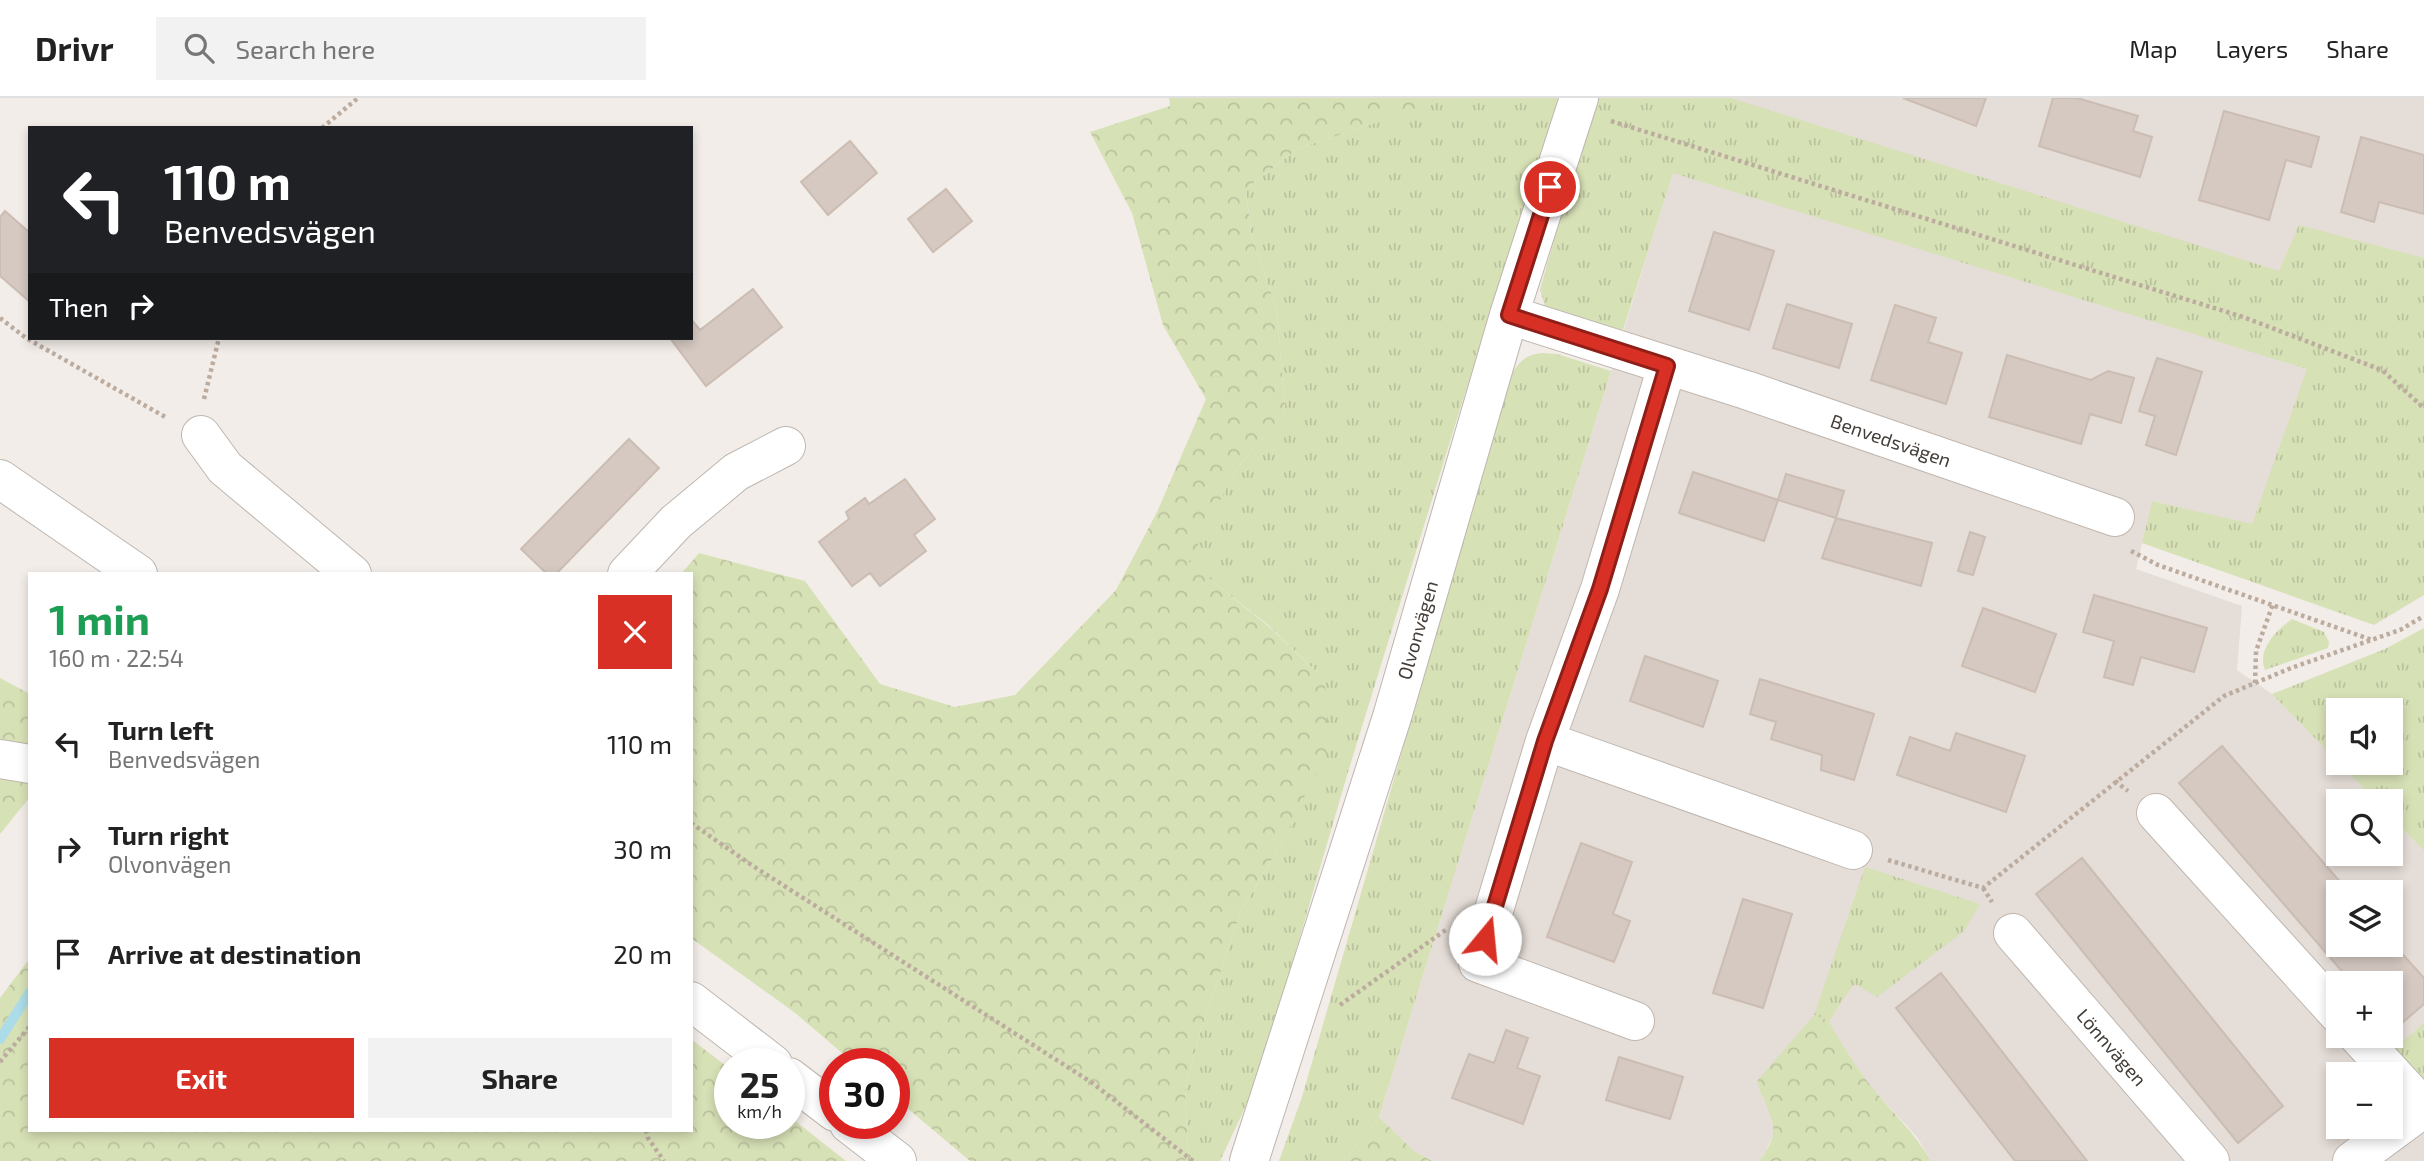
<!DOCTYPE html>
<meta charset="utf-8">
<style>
:root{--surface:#fff;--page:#f2f2f2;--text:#222;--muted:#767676;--line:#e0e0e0;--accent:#d93025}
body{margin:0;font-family:"Exo 2",sans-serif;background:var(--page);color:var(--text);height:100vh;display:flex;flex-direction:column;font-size:26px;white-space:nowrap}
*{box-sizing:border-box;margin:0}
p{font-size:23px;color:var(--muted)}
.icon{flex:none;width:38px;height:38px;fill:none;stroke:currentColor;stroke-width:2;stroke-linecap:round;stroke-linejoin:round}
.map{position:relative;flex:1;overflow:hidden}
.drawer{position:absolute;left:28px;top:474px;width:665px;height:560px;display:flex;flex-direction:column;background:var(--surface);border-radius:0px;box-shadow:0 4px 10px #0003}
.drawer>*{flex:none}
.top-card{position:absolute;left:28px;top:28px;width:665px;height:214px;border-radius:0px;box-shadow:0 4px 10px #0003;background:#202124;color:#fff;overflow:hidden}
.tools{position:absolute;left:2326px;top:600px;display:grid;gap:14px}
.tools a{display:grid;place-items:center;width:77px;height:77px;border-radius:0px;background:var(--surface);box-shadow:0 4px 10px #0003;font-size:35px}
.speed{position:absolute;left:714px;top:950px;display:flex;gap:14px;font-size:35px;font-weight:700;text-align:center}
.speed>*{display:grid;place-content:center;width:91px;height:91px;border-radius:50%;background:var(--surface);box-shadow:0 4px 10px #0003;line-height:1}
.speed small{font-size:18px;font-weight:400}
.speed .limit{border:10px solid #d22;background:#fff;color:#111}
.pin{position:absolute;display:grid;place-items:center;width:60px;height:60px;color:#fff;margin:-30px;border:4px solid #fff;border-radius:50%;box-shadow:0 2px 7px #0007}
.me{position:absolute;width:77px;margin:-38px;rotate:17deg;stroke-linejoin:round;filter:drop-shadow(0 0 5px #0008)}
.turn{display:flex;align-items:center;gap:24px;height:147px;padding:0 21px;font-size:32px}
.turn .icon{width:91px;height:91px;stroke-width:2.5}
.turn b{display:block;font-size:49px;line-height:60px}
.then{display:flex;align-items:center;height:66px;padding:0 21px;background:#0003;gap:14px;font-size:26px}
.round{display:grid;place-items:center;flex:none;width:74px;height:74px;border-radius:0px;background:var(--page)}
.headline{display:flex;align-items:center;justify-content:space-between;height:119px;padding:0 21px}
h1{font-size:42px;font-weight:700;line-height:52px;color:#1e9e55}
.button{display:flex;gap:14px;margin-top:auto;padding:14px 21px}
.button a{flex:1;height:80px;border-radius:0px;background:var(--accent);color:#fff;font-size:28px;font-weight:700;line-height:80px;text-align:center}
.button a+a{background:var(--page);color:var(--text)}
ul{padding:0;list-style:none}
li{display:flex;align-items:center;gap:21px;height:105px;padding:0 21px}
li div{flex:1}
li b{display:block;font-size:26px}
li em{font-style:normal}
header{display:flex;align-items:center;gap:42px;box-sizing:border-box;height:98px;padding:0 35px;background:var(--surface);border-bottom:2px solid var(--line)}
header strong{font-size:33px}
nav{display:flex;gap:38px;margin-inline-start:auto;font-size:24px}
.search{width:490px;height:63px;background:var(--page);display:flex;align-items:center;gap:18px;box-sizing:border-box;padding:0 24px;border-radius:0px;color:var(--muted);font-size:26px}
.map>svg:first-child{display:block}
.residential{fill:#e5ddd7;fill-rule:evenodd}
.grass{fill:url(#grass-tufts)}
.forest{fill:url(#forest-crowns)}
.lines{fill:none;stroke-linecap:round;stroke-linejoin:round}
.stream{stroke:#acdce7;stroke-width:10}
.building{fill:#d5c9c2;stroke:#ccbdb3;stroke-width:2}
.minor-casing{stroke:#bfb6af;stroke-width:40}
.path{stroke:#bcab9f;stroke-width:4.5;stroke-dasharray:3.5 3.5;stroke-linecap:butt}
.minor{stroke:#fff;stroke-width:38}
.route-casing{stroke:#8d1f18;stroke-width:18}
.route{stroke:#d93025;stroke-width:12}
.labels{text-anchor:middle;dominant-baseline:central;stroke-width:7;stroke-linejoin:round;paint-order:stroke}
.street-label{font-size:19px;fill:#443d38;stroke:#fff}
</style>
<header>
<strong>Drivr</strong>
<div class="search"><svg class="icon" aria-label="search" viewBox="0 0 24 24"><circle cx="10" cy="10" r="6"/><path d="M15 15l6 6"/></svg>Search here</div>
<nav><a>Map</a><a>Layers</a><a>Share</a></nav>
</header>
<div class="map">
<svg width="2424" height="1063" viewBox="0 0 2424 1063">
<defs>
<pattern id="grass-tufts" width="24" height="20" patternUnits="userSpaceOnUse" patternTransform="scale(1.75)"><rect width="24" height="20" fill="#d7e1b6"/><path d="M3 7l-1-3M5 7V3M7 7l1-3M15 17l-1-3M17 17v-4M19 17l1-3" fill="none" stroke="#bac29d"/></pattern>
<pattern id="forest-crowns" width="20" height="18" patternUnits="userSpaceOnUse" patternTransform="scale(1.75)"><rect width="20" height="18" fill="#d7e1b6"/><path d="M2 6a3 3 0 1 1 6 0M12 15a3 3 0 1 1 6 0" fill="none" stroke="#bac29d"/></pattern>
</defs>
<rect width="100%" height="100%" fill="#f2ede8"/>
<path class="residential" d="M1696 0H2424V299L2308 271 2252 427 2152 403 2136 471 2242 508 2237 572 2272 596 2376 703 2338 704V756H2390L2391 719 2424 753V1063H1931L1917 1039 1871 989 1845 953 1829 923 1762 999 1771 1016 1775 1032 1766 1053 1759 1063H1432L1414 1053 1379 1019ZM2338 794H2390V847H2338ZM2338 886H2390V938H2338ZM2338 976H2390V1029H2338Z"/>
<path class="grass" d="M1449 0H1561L1460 311 1348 674 1258 982 1220 1063H1183L1188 1055 1185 992 1199 938 1241 813 1284 741 1325 582 1267 526 1188 464 1235 373 1285 313 1277 212 1251 136 1246 91 1297 51Z
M1594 0H1731L2279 173 2299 127 2424 160V497L2374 527 2142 445 2152 403 2252 426 2307 271 1673 75 1623 232 1559 216 1545 208 1540 192Z
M1542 255 1557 256 1611 273 1379 1019 1343 1063H1279L1302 999 1511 277C1520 263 1525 257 1542 255Z
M2292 521 2324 534 2329 544 2328 550 2265 572C2257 551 2276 533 2292 521Z
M2424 530V753L2391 719 2390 704 2376 703 2339 665H2390V612H2338V664L2272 596 2385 551Z
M1865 769 1980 806 1964 833 1877 899 1855 886C1847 893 1837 913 1829 923L1814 917Z
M2424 925V990L2391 954Z"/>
<path class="forest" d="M1169 0H1450L1297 51 1246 91 1251 136 1277 212 1285 313 1235 373 1189 464 1267 527 1325 582 1328 650 1284 741 1241 813 1199 938 1185 992 1188 1055 1183 1063H970L894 999V966H855L794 914 691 840V476H681L699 455 805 483 880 586 955 609 1015 597 1116 492 1157 414 1206 301 1163 227 1132 115 1090 34 1170 8Z
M0 580 30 596V699L0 736Z
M30 860V1032H691V941L730 971V1026H789V1018L846 1063H0V900Z
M1814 917 1829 923C1841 945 1854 966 1870 987 1891 1013 1914 1034 1931 1063H1759C1787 1027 1767 1019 1757 983Z
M1379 1019 1414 1053 1432 1063H1343Z"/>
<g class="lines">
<path class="stream" d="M0 941 30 894"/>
</g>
<path class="building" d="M1903 0H1986L1976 28Z
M2053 0H2077L2138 18 2133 33 2152 39 2140 79 2039 48Z
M2224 13 2319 39 2311 69 2286 62 2269 122 2199 102Z
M2361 39 2424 57V116L2379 104 2374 124 2341 114Z
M850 43 877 75 828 117 801 84Z
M946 91 972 123 933 154 908 121Z
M5 113 30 135V204L0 178V119Z
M1714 134 1774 153 1749 232 1689 213Z
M753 191 782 229 706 288 670 240H691V221L700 232Z
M1787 206 1852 226 1839 270 1773 250Z
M1895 207 1936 220 1928 244 1962 255 1946 306 1871 282Z
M2007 257 2091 282 2108 273 2134 280 2121 325 2090 316 2081 346 1989 319Z
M2157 260 2202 274 2176 357 2146 347 2155 318 2139 313Z
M629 341 659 370 556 476H547L521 451Z
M1693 374 1778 402 1764 443 1679 415Z
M1786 376 1844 393 1836 420 1778 402Z
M905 381 935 421 914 437 926 453 880 488 870 475 852 488 819 444 849 421 846 414 865 400 869 406Z
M1836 420 1932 445 1921 488 1822 460Z
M1970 434 1985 439 1973 477 1958 473Z
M2094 497 2207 530 2194 574 2141 559 2133 587 2104 579 2114 543 2083 534Z
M1983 510 2056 536 2035 594 1962 568Z
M1645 558 1718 583 1703 629 1630 603Z
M1760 581 1874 616 1854 682 1821 672 1822 657 1771 641 1776 624 1750 616Z
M1956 635 2025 658 2006 714 1897 677 1910 639 1950 653Z
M2222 648 2349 794H2338V847H2390V842L2424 880V906L2394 932 2390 929V886H2353L2179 685Z
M1581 745 1632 764 1613 816 1630 823 1614 864 1547 839Z
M2082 760 2283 1008 2238 1045 2036 796Z
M1743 801 1792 816 1763 910 1713 895Z
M1941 875 2087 1063H2015L1896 910Z
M1506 932 1528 940 1517 970 1540 978 1523 1026 1452 1000 1469 956 1494 965Z
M1619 959 1683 979 1670 1021 1606 1002Z"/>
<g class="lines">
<defs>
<path id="minor" d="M1509 217 1746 292 2115 419
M201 337 225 370 352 476
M0 381 138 476
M627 476 676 424 736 374 786 348
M1545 643 1853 752
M0 661 30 666
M2156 715 2338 916
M2013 835 2210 1063
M691 903 773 966
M1635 923 1478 865 1545 643 1600 491 1667 268
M2358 938 2424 1010
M789 979 835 1014
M849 1026 897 1063
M1249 1063 1392 619 1509 217 1579 0
M2352 1063 2424 1010"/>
</defs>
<use href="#minor" class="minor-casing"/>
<path class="path" d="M1611 23 2243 219 2382 272 2424 310
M322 30 358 0
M0 220 26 240 167 320
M204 301 219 240
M2131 453 2158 467 2372 542
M2255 585 2256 553 2273 506
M2115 683 2128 693
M691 725 750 766 1091 984 1193 1063
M1888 762 1983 790 2224 598 2291 570 2400 532 2424 518
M1983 790 1992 804
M1340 907 1447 831
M0 964 30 928
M646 1032 648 1040 664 1063"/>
<use href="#minor" class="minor"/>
</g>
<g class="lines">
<defs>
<path id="route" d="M1485 841 1545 643 1600 491 1667 268 1509 217 1550 89"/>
</defs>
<use href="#route" class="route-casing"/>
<use href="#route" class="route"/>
</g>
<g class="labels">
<g class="street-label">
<text transform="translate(1891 342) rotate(19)">Benvedsvägen</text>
<text transform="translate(1417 532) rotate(-74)">Olvonvägen</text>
<text transform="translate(2112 949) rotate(49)">Lönnvägen</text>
</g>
</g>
</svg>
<div class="tools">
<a><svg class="icon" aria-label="sound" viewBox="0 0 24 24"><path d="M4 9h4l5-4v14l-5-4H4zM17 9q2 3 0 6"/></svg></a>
<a><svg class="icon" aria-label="search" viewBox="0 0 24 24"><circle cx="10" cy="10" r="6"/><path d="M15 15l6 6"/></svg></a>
<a><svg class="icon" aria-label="layers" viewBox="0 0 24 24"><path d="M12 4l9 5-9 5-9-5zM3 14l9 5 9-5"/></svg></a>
<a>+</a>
<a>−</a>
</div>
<div class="speed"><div>25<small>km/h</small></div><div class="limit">30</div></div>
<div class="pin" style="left:1550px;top:89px;background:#d93025"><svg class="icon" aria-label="arrive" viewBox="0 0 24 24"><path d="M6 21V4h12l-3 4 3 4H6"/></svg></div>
<svg class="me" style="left:1485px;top:841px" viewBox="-20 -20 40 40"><circle r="19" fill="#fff"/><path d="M0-13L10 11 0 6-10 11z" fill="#d93025"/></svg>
<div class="top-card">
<div class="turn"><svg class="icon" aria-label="left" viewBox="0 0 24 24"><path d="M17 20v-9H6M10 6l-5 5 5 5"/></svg><div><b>110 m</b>Benvedsvägen</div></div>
<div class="then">Then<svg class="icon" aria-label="right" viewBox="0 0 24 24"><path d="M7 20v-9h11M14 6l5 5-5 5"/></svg></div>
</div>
<section class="drawer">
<div class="headline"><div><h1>1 min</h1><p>160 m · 22:54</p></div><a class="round" style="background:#d93025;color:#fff"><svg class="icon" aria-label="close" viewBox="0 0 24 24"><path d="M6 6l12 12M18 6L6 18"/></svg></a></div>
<ul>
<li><svg class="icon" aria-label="left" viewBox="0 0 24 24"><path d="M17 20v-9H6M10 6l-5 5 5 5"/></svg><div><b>Turn left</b><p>Benvedsvägen</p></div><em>110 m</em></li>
<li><svg class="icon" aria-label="right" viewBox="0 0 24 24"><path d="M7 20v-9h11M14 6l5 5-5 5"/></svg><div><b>Turn right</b><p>Olvonvägen</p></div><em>30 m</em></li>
<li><svg class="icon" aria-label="arrive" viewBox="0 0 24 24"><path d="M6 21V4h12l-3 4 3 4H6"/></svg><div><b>Arrive at destination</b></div><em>20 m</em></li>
</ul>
<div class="button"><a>Exit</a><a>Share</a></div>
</section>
</div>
